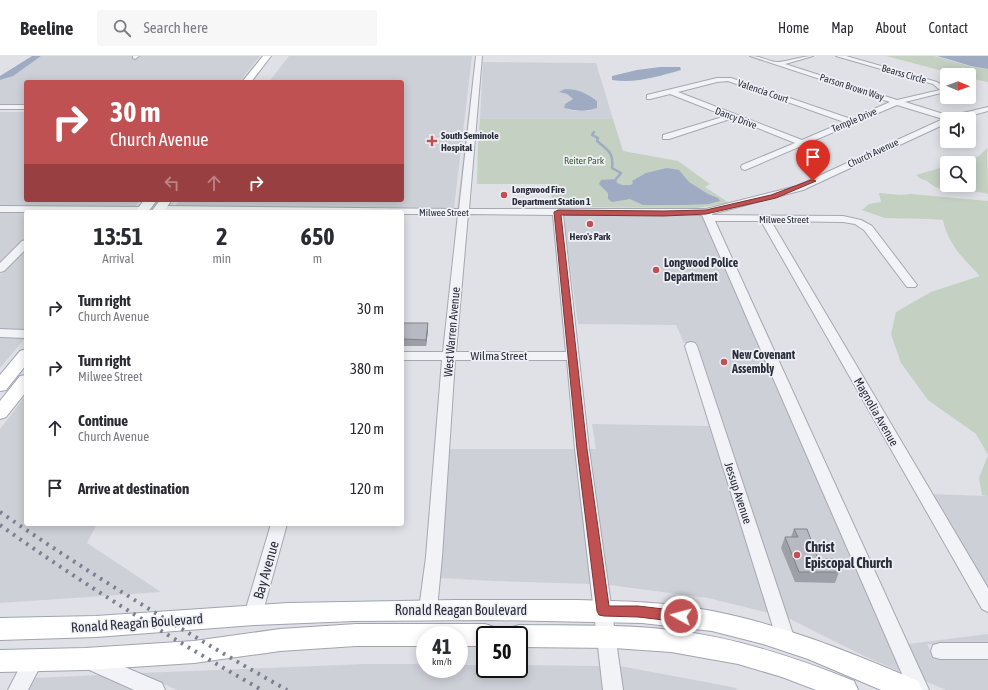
<!DOCTYPE html>
<style>
:root{--surface:#fff;--page:#f7f7f7;--text:#2b2b33;--muted:#7c7c81;--line:#e1e1e2}
body{margin:0;font-family:"Asap Condensed",sans-serif;background:var(--page);color:var(--text);height:100vh;display:flex;flex-direction:column;font-size:15px;white-space:nowrap}
*{box-sizing:border-box;margin:0}
p{font-size:13px;color:var(--muted)}
.icon{flex:none;width:22px;height:22px;fill:none;stroke:currentColor;stroke-width:2;stroke-linecap:round;stroke-linejoin:round}
.map{position:relative;flex:1;overflow:hidden}
.sheet{position:absolute;left:24px;top:154px;width:380px;height:316px;display:flex;flex-direction:column;background:var(--surface);border-radius:4px;box-shadow:0 2px 10px #0003}
.sheet>*{flex:none}
.guide{position:absolute;left:24px;top:24px;width:380px;height:122px;border-radius:4px;box-shadow:0 2px 10px #0003;background:#bf5152;color:#fff;overflow:hidden}
.needle{width:26px;rotate:91deg}
.controls{position:absolute;left:940px;top:12px;display:grid;gap:8px}
.controls a{display:grid;place-items:center;width:36px;height:36px;border-radius:4px;background:var(--surface);box-shadow:0 2px 10px #0003;font-size:20px}
.speed{position:absolute;left:416px;top:570px;display:flex;gap:8px;font-size:20px;font-weight:700;text-align:center}
.speed>*{display:grid;place-content:center;width:52px;height:52px;border-radius:50%;background:var(--surface);box-shadow:0 2px 10px #0003;line-height:1}
.speed small{font-size:10px;font-weight:400}
.speed .limit{border:2px solid #111;border-radius:6px;background:#fff;color:#111}
.pin{position:absolute;display:grid;place-items:center;width:34px;height:34px;color:#fff;margin:-41px -17px;border-radius:50% 50% 50% 0;rotate:-45deg;box-shadow:0 0 4px #0007}
.pin .icon{rotate:45deg}
.me{position:absolute;width:44px;margin:-22px;rotate:277deg;stroke-linejoin:round;filter:drop-shadow(0 0 3px #0008)}
.turn{display:flex;align-items:center;gap:14px;height:84px;padding:0 20px;font-size:18px}
.turn .icon{width:52px;height:52px;stroke-width:2.5}
.turn b{display:block;font-size:28px;line-height:34px}
.lanes{display:flex;align-items:center;height:38px;padding:0 20px;background:#0003;justify-content:center;gap:20px;direction:ltr}
.lanes .off{opacity:.35}
.eta{display:flex;justify-content:space-evenly;align-items:center;height:68px;text-align:center}
.eta b{font-size:24px;font-weight:700;line-height:28px}
ul{padding:0;list-style:none}
li{display:flex;align-items:center;gap:12px;height:60px;padding:0 20px}
li div{flex:1}
li b{display:block;font-size:15px}
li em{font-style:normal}
header{display:flex;align-items:center;gap:24px;box-sizing:border-box;height:56px;padding:0 20px;background:var(--surface);border-bottom:1px solid var(--line)}
header strong{font-size:19px}
nav{display:flex;gap:22px;margin-inline-start:auto;font-size:14px}
.search{width:280px;height:36px;background:var(--page);display:flex;align-items:center;gap:10px;box-sizing:border-box;padding:0 14px;border-radius:4px;color:var(--muted);font-size:15px}
.map>svg:first-child{display:block}
.built{fill:#ced0d8;fill-rule:evenodd}
.green{fill:#c3d0c2}
.water{fill:#9eabc3}
.lines{fill:none;stroke-linecap:round;stroke-linejoin:round}
.stream{stroke:#9eabc3;stroke-width:2.5}
.minor-casing{stroke:#a5a8b0;stroke-width:2}
.major-casing{stroke:#a0a4b1;stroke-width:2}
.minor{fill:#f2f3f6;fill-rule:evenodd}
.major{fill:#fff;fill-rule:evenodd}
.rail{stroke:#7b7f8f;stroke-width:4;stroke-dasharray:2.5 5.5;stroke-linecap:butt}
.wall{fill:#9da0a8}
.shaded-wall{fill:#808288}
.building{fill:#b7bac3;stroke:#808288}
.route{fill:#bf5152;stroke:#7c3535}
.poi-dot{fill:#bf5152;stroke:#eff0f5;stroke-width:1.5}
.labels{text-anchor:middle;dominant-baseline:central;stroke-width:3.5;stroke-linejoin:round;paint-order:stroke}
.far-street-label{font-size:10px;fill:#2a2e3c;stroke:#eff0f5}
.far-poi-label{font-size:10px;font-weight:bold;fill:#2a2e3c;stroke:#eff0f5;text-anchor:start}
.far-park-label{font-size:10px;fill:#3a5739;stroke:#eff0f5}
.poi-label{font-size:12px;font-weight:bold;fill:#2a2e3c;stroke:#eff0f5;text-anchor:start}
.street-label{font-size:12px;fill:#2a2e3c;stroke:#eff0f5}
.near-poi-label{font-size:14px;font-weight:bold;fill:#2a2e3c;stroke:#eff0f5;text-anchor:start}
.near-street-label{font-size:14px;fill:#2a2e3c;stroke:#eff0f5}
</style>
<header>
<strong>Beeline</strong>
<div class="search"><svg class="icon" aria-label="search" viewBox="0 0 24 24"><circle cx="10" cy="10" r="6"/><path d="M15 15l6 6"/></svg>Search here</div>
<nav><a>Home</a><a>Map</a><a>About</a><a>Contact</a></nav>
</header>
<div class="map">
<svg width="988" height="634" viewBox="0 0 988 634">
<rect width="100%" height="100%" fill="#dfe1e7"/>
<path class="built" d="M41 0H133L132 1 137 2 139 0H260L239 26H26V49L0 48V24L4 23Z
M289 0H472L454 152 175 150 179 144H402V26H269Z
M475 0 459 154 169 151 175 144 171 151 457 153Z
M483 6 596 7 613 63H480ZM559 36 597 45V52L589 55H574L564 52 565 48 573 43 567 38Z
M0 56H26V144H140L134 152 0 151Z
M0 155 52 156H26V182L0 208Z
M563 159H703L901 616 864 600 788 562 697 287H684L676 269 578 268Z
M714 164 908 588 988 578V588H927L934 602 988 603V634H946L925 625Z
M26 192V275L0 274V219Z
M0 280 26 281 0 312Z
M26 339V468H97L87 487 161 536 0 547V373Z
M592 368 709 370 769 557 708 542 609 529 589 393H596Z
M449 393H575L591 528 494 525 440 522Z
M931 438 988 440V533Z
M366 608H425V613H459V609H485V613H519V609L600 610 603 634H177L140 617Z
M620 610 732 631 739 634H623Z
M100 619 132 634H28L34 622Z"/>
<path class="green" d="M886 0H934L969 10 988 13V26L969 22V19H958Z
M480 63H613L623 95 678 105 710 128 705 131 729 147 697 152 553 151 550 128H477L478 88Z
M987 92 988 138C973 133 943 137 932 129 930 128 929 126 927 125 922 123 920 123 916 119L947 110V129H969V107H957L979 100Z
M879 137 901 139 911 138 988 145V440L982 439 979 422 988 399 976 378 928 344 901 307 891 278 896 256 931 236 980 220C964 203 948 189 943 164L930 163 885 162 862 154 869 148 881 146Z"/>
<path class="water" d="M32 0H41L13 20 0 24V20Z
M937 0H988V13L971 10Z
M660 11H680L681 14C659 20 636 28 612 24V20L637 14Z
M565 33C578 33 586 37 597 45V52C586 56 576 55 564 52L565 48 573 43 567 38 559 36Z
M667 112 679 114 689 126 708 138 718 142 720 145 708 148 686 149H643L630 143 612 146 608 143V137L599 128 601 124 616 123 617 127 622 129H631L633 127 632 125 646 117Z"/>
<g class="lines">
<path class="stream" d="M594 76 592 79 598 82 597 85C608 94 614 97 612 112L621 117 616 123"/>
<defs>
<path id="minor" d="M133 0H139L135 3 133 2Z
M476 0H482L469 153H706L797 130 943 63 897 49 745 114 742 113 741 111 742 109 795 87 733 62 669 83H663V79L726 60 670 38 650 43H647V39L717 22H731L851 63 890 46 750 0C762 0 769 6 778 6 787 6 801 0 813 0L785 8 897 44 940 34 933 28 836 0H846L937 26 946 32 945 36 905 46 950 60 988 51V55L958 63H947V67L803 134 712 158V159L843 160 861 164 872 170 917 229 915 231H907L864 174 855 168 843 166 771 165 988 532V556L982 553 761 165H715L929 634H909L702 159H563L589 393 623 634H603L575 393 567 304H455L442 501 437 553 434 558 428 561 422 558 419 553 426 501 442 304H402V296H443L458 158H402V156H159L154 153 159 150 459 153ZM728 25 844 66 802 84 678 36 717 26ZM468 158 553 159 566 296H456Z
M0 49H26V53H0Z
M0 150 143 151 148 154 146 156H0Z
M26 184V193L4 215 0 216V207L22 185Z
M0 273 26 274V282L0 281Z
M691 286 695 287 697 290 795 584 793 590 786 592 779 590 777 584 685 290 687 287Z
M271 468H287L262 559 259 565 253 567 247 565 244 559Z
M940 587H988V603H940L933 601 931 595 933 589Z
M33 596 40 599 43 605 28 634H8L26 599Z
M92 597 162 627 165 634H134L85 612 82 606 85 600Z"/>
<path id="major" d="M263 0H271L251 26H242Z
M144 144H157L148 156H135Z
M160 144H172L163 156H151Z
M26 293V309L6 334 0 335V319L20 295Z
M26 319V336L6 361 0 363V345L20 320Z
M456 544C496 544 536 544 577 544 622 545 668 546 712 555 784 569 852 597 918 625L922 634H881L808 603 763 588 712 575 642 567 489 564 355 565 254 569 96 581 0 584V562L96 560 288 547Z
M356 568H485L494 571 497 579H485V590H459V579H425V590H356L280 595 194 607 85 614 0 616V594L85 592 194 585 280 573Z
M519 569C570 570 620 568 671 574 734 581 795 601 854 625L858 634H816L782 621 738 608 671 596 614 592 519 591V579H507L510 572Z"/>
</defs>
<use href="#minor" class="minor-casing"/>
<use href="#major" class="major-casing"/>
<use href="#minor" class="minor"/>
<use href="#major" class="major"/>
<path class="rail" d="M0 456C93 520 189 579 287 634
M0 469C84 529 172 583 262 634"/>
</g>
<path class="wall" d="M402 267 428 274 426 290H402Z
M794 473 818 503 839 516 835 527 795 526 781 492 785 481H791Z"/>
<path class="shaded-wall" d="M428 267V274L426 290V284Z"/>
<path class="building" d="M402 267H428L426 284 402 283Z
M794 473H807L818 503H834L839 516H799L785 481H798Z"/>
<path class="route" d="M811 124 816 125 776 142 706 158 664 160 561 159 587 393 609 550H638L681 555 685 557 687 560 685 564 681 566 638 561 604 560 599 559 597 555 577 393 554 156 558 154 664 155 706 154 771 139Z"/>
<g class="poi-dot">
<path d="M430 79h4v4h4v4h-4v4h-4v-4h-4v-4h4z"/>
<circle cx="504" cy="139" r="4"/>
<circle cx="590" cy="168" r="4"/>
<circle cx="656" cy="214" r="4"/>
<circle cx="724" cy="306" r="4"/>
<circle cx="797" cy="499" r="4"/>
</g>
<g class="labels">
<g class="far-street-label">
<text transform="translate(904 18) rotate(16)">Bearss Circle</text>
<text transform="translate(852 31) rotate(18)">Parson Brown Way</text>
<text transform="translate(763 35) rotate(19)">Valencia Court</text>
<text transform="translate(736 62) rotate(21)">Dancy Drive</text>
<text transform="translate(854 64) rotate(-23)">Temple Drive</text>
<text transform="translate(873 97) rotate(-25)">Church Avenue</text>
<text x="444" y="156">Milwee Street</text>
<text x="784" y="163">Milwee Street</text>
</g>
<g class="far-poi-label">
<text x="441" y="79">South Seminole<tspan x="441" dy="12">Hospital</tspan></text>
<text x="512" y="133">Longwood Fire<tspan x="512" dy="12">Department Station 1</tspan></text>
<text x="590" y="180" text-anchor="middle">Hero's Park</text>
</g>
<g class="far-park-label">
<text x="584" y="104">Reiter Park</text>
</g>
<g class="poi-label">
<text x="664" y="207">Longwood Police<tspan x="664" dy="14">Department</tspan></text>
<text x="732" y="299">New Covenant<tspan x="732" dy="14">Assembly</tspan></text>
</g>
<g class="street-label">
<text transform="translate(452 276) rotate(-85)">West Warren Avenue</text>
<text x="499" y="300">Wilma Street</text>
<text transform="translate(876 356) rotate(60)">Magnolia Avenue</text>
<text transform="translate(738 437) rotate(72)">Jessup Avenue</text>
</g>
<g class="near-poi-label">
<text x="805" y="491">Christ<tspan x="805" dy="16">Episcopal Church</tspan></text>
</g>
<g class="near-street-label">
<text transform="translate(266 514) rotate(-74)">Bay Avenue</text>
<text x="461" y="554">Ronald Reagan Boulevard</text>
<text transform="translate(137 567) rotate(-4)">Ronald Reagan Boulevard</text>
</g>
</g>
</svg>
<div class="controls">
<a><svg class="needle" viewBox="-14 -14 28 28"><path d="M0-13l5 13h-10z" fill="#e53935"/><path d="M0 13l5-13h-10z" fill="#7c7c81"/></svg></a>
<a><svg class="icon" aria-label="sound" viewBox="0 0 24 24"><path d="M4 9h4l5-4v14l-5-4H4zM17 9q2 3 0 6"/></svg></a>
<a><svg class="icon" aria-label="search" viewBox="0 0 24 24"><circle cx="10" cy="10" r="6"/><path d="M15 15l6 6"/></svg></a>
</div>
<div class="speed"><div>41<small>km/h</small></div><div class="limit">50</div></div>
<div class="pin" style="left:813px;top:125px;background:#d93025"><svg class="icon" aria-label="arrive" viewBox="0 0 24 24"><path d="M6 21V4h12l-3 4 3 4H6"/></svg></div>
<svg class="me" style="left:681px;top:560px" viewBox="-20 -20 40 40"><circle r="17" fill="#bf5152" stroke="#fff" stroke-width="3"/><path d="M0-11L8 9 0 5-8 9z" fill="#fff"/></svg>
<div class="guide">
<div class="turn"><svg class="icon" aria-label="right" viewBox="0 0 24 24"><path d="M7 20v-9h11M14 6l5 5-5 5"/></svg><div><b>30 m</b>Church Avenue</div></div>
<div class="lanes"><svg class="icon off" aria-label="left" viewBox="0 0 24 24"><path d="M17 20v-9H6M10 6l-5 5 5 5"/></svg><svg class="icon off" aria-label="ahead" viewBox="0 0 24 24"><path d="M12 20V5M6 11l6-6 6 6"/></svg><svg class="icon" aria-label="right" viewBox="0 0 24 24"><path d="M7 20v-9h11M14 6l5 5-5 5"/></svg></div>
</div>
<section class="sheet">
<div class="eta">
<div><b>13:51</b><p>Arrival</p></div>
<div><b>2</b><p>min</p></div>
<div><b>650</b><p>m</p></div>
</div>
<ul>
<li><svg class="icon" aria-label="right" viewBox="0 0 24 24"><path d="M7 20v-9h11M14 6l5 5-5 5"/></svg><div><b>Turn right</b><p>Church Avenue</p></div><em>30 m</em></li>
<li><svg class="icon" aria-label="right" viewBox="0 0 24 24"><path d="M7 20v-9h11M14 6l5 5-5 5"/></svg><div><b>Turn right</b><p>Milwee Street</p></div><em>380 m</em></li>
<li><svg class="icon" aria-label="ahead" viewBox="0 0 24 24"><path d="M12 20V5M6 11l6-6 6 6"/></svg><div><b>Continue</b><p>Church Avenue</p></div><em>120 m</em></li>
<li><svg class="icon" aria-label="arrive" viewBox="0 0 24 24"><path d="M6 21V4h12l-3 4 3 4H6"/></svg><div><b>Arrive at destination</b></div><em>120 m</em></li>
</ul>
</section>
</div>
